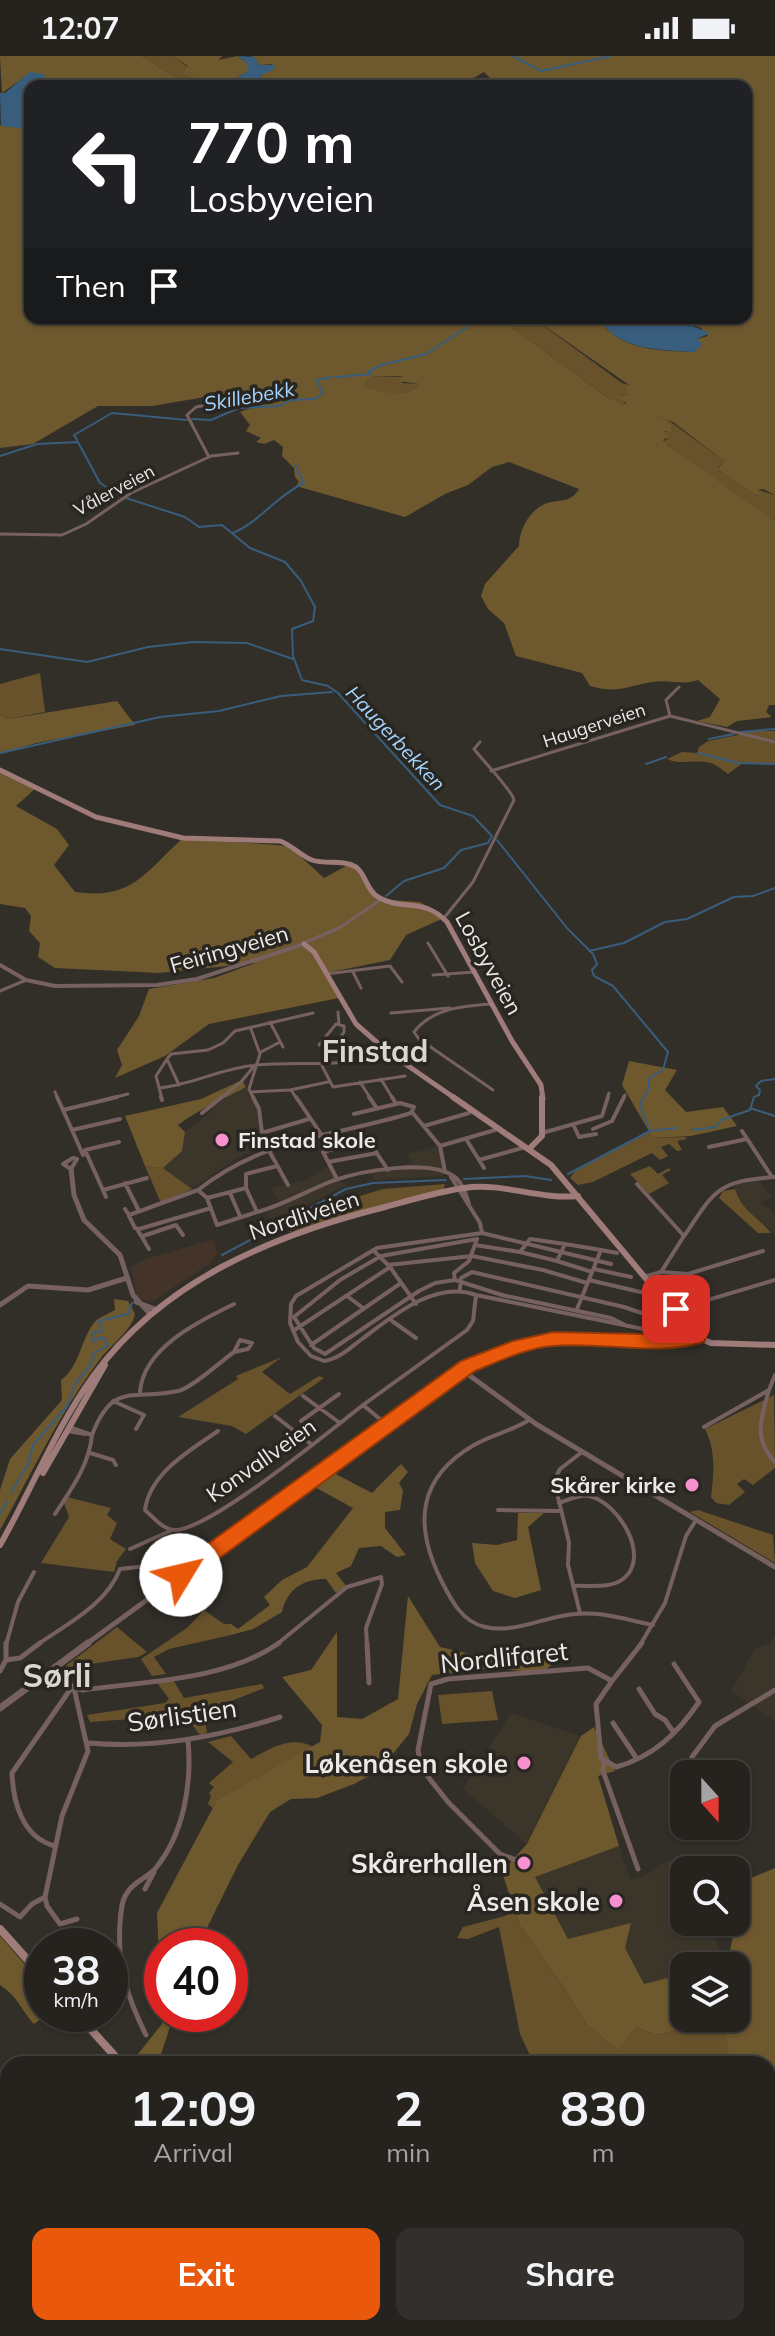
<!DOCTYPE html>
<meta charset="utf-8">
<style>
:root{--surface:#26231f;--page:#322f2c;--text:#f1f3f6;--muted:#a4a4a4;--line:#42403d;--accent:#ea580c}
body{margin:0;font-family:Mulish,sans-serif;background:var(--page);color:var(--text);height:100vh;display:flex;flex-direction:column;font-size:30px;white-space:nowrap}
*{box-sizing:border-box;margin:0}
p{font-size:26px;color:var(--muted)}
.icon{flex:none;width:44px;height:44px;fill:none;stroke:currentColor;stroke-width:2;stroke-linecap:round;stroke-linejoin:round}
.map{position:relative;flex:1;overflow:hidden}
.drawer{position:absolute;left:0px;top:2000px;width:776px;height:280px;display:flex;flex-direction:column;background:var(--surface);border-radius:24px 24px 0 0;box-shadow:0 2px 6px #0004,0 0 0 2px var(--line)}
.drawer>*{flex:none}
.hud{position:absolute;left:24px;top:24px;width:728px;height:244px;border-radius:16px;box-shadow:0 2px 6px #0004,0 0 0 2px var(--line);background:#202124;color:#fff;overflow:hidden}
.needle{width:52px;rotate:159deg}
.controls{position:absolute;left:670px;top:1704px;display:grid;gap:16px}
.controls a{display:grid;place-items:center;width:80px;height:80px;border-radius:16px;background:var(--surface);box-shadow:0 2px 6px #0004,0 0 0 2px var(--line);font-size:40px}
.speed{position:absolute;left:24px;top:1872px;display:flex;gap:16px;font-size:40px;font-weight:700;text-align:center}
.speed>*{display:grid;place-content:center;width:104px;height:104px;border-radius:50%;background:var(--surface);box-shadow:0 2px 6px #0004,0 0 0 2px var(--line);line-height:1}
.speed small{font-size:20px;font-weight:400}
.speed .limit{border:12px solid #d22;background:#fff;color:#111}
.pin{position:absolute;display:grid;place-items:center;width:68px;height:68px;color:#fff;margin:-34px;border-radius:16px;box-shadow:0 4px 12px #0006}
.me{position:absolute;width:88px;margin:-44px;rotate:54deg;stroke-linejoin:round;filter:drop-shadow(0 0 6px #0008)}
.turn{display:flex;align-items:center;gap:28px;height:168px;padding:0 32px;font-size:36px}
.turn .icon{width:104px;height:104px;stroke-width:2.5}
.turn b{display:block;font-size:56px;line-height:68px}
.then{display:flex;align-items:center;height:76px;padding:0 32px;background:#0003;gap:16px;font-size:30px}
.eta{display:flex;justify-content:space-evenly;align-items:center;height:136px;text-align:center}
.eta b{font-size:48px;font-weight:700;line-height:56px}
.cta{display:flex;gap:16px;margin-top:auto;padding:16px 32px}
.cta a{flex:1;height:92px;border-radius:16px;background:var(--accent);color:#fff;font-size:32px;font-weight:700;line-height:92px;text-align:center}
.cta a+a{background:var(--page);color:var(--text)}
.status{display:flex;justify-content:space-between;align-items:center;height:56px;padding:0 40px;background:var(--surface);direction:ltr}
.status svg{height:22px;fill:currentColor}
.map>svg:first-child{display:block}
.commercial{fill:#443329}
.built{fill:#3c362a}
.green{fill:#67522b}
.forest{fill:#6e582e;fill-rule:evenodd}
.water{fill:#395d7c}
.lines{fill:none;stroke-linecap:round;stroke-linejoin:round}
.stream-far1{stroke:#395d7c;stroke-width:2}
.stream{stroke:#395d7c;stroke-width:3}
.river{stroke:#395d7c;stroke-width:12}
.minor-far2{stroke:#776060;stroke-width:3}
.minor-far1{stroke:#776060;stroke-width:4}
.minor{stroke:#776060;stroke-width:5}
.tertiary-far2{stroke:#776060;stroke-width:4}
.tertiary-far1{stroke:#776060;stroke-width:5}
.tertiary{stroke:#776060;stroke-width:7}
.secondary-far2{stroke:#9f7b7a;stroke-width:5}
.secondary-far1{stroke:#9f7b7a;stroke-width:6}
.secondary{stroke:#9f7b7a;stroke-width:8}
.route{fill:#ea580c;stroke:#983908;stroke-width:2}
.poi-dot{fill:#f790ce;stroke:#292520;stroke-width:3}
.labels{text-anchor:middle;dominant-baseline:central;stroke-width:7;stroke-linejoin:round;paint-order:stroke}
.far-street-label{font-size:18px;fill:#eceae6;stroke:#292520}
.far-water-label{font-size:20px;font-style:italic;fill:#a5d5fe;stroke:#292520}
.street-label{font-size:22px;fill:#eceae6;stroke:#292520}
.poi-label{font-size:22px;font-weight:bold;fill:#eceae6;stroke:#292520;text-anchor:start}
.near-street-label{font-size:26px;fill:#eceae6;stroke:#292520}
.near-poi-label{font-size:26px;font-weight:bold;fill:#eceae6;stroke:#292520;text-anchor:end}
.district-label{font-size:30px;font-weight:bold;fill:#dbd7d0;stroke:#292520}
.near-quarter-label{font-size:32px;font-weight:bold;fill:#dbd7d0;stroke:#292520}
</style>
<div class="status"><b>12:07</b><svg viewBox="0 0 49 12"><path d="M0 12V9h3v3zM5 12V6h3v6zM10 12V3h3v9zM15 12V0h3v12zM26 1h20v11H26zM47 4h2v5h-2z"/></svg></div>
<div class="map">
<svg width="775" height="2280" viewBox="0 0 775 2280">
<rect width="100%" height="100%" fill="#322f29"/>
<path class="commercial" d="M214 1183 217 1198 212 1206 153 1245 143 1244 137 1240 131 1211 143 1204Z"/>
<path class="built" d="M246 1031 257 1054 262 1091 234 1104 192 1133 163 1112 182 1095 185 1076 211 1055 214 1049Z
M438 1090 445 1118 442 1120 375 1124 370 1116 412 1107 408 1098Z
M329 1110 335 1122 346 1129 272 1167 264 1153 280 1148 272 1132 304 1125Z
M759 1124 772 1142 760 1146 775 1157V1181L767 1171 758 1167 737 1141 735 1133 734 1128Z
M775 1578V1665L731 1635 755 1593 770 1588Z
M511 1657 581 1680 527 1788 463 1733Z
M619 1790 630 1824 646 1819 668 1805 680 1808 684 1816V1866H708L726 1910H684V1941L675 1920 644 1929 625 1892 568 1883 535 1820Z
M769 2074 775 2087V2280H624L623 2277 633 2272H768Z"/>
<path class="green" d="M142 0H173L188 11 182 19 197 20 213 30H188Z
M499 262H533L622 327 629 329 628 338 620 340 626 349 615 348 608 342Z
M373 320 404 321 402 327 419 328C409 342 376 339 364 329Z
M660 358 724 405 718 412 720 415 755 439 758 440V434L775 439V465L724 432 663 386 668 382 665 376H667L663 364 657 359Z
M40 617 45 656 8 663 0 658V628Z
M740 675H775V709L743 707 728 718C721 713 715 707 706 706 692 704 679 709 667 703L682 696 697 697 699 691 708 685 738 679Z
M650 1076 653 1082 685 1081 687 1083 677 1085 682 1094 677 1095 669 1088 661 1091 668 1100 660 1104 652 1097 593 1126 578 1129 570 1122 575 1115Z
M145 1110 163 1112 192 1133 161 1147Z
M650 1110 658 1118 669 1112 671 1114 662 1119 669 1127 649 1138 630 1118Z
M445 1128 444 1133 290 1176 288 1171 327 1150 383 1133Z
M735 1133C741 1154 759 1162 771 1177H758L719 1142 723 1135Z
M282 1301 262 1316 290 1338 319 1320 324 1322 246 1378 232 1370 178 1361 238 1323 236 1320Z
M774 1339 775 1412 753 1429 744 1423 737 1428 745 1436 729 1449 716 1447 711 1441C714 1417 716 1395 705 1373Z
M67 1441 111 1452 107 1459 117 1467 110 1483 126 1493 117 1505 114 1516 41 1507 69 1461 64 1447Z
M698 1454 773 1479 775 1507 690 1456Z
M204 1554 224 1568H231V1579L169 1593 154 1601 166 1618 152 1620 141 1603 187 1572Z
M117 1571 147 1596 138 1601 63 1612Z
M172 1622 184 1642 262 1628 264 1632 208 1654 204 1657 207 1677 200 1679 185 1659 90 1666 87 1659 165 1647 169 1643 155 1624Z
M492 1635 498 1664 442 1668 438 1639Z
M231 1680 251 1703C271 1692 292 1679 313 1691L217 1744 213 1752 208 1748 211 1740 209 1737 214 1731 209 1727 233 1706 208 1686Z
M510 1841 520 1870 563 1930 586 1968 617 1993 636 1971 655 1979 725 1965 730 2008H534L520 1978 499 1871 468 1883 457 1882 463 1871 505 1860 509 1857Z"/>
<path class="forest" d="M0 0H142L188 30H165L170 28 151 30H37L47 22 29 18 2 37Z
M173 0H223L218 4 237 0 248 8V15C207 41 222 24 182 19L188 10Z
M250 0H775V439L763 433 758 434 760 440 755 439 720 415 718 413 724 405 673 366 657 359 669 367 672 376 665 375 669 381 663 384 668 390 775 465V649H769L766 656 772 661 737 665 727 671 697 665 710 661 720 643 698 624C682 630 668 623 653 626 626 630 619 638 590 630L582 617 516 600 504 567 488 553 481 540 485 528 519 490C519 473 531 450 551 446 563 444 572 445 579 433L509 406 492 411 468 429 445 438 405 461 296 430 299 426 295 421 294 412 282 400 283 391 274 384 264 388 256 386 261 382 246 375 250 369 240 356 256 350 275 347 229 337 152 350H98L33 388 0 392V69C11 72 21 69 30 73V262H499L608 342 624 349 626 347 618 341 628 338 626 331 629 329 533 262H599C617 295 662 295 695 296L697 283 708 280 701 272 673 262H746V30H476L490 22 484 16 460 30H270L260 19 267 16 272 8 259 9 254 1ZM373 320H399L403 321 399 325 419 328C408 343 376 337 364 329Z
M117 645 135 669 36 687 0 698V658L8 663Z
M0 714 37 731 16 750 57 773 69 789 54 809 75 836C133 844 144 817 183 782L289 790 324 822 346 810 360 812 378 843 420 846 444 862 406 879 390 904 326 917 339 942 209 968 165 1000 115 1022 122 1009 117 994 139 960 149 933 214 922 255 907 159 917 55 912 38 901 40 887 29 875 31 860 25 852 0 848Z
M629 1005 677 1014 665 1034 686 1056 723 1051 737 1070 691 1080 653 1082 622 1029Z
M242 1024 246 1031C222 1044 199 1053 178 1069L185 1076 182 1095 163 1112 145 1110 125 1060 201 1043Z
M114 1243 128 1245 135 1258C132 1274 112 1288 101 1302 61 1354 32 1417 0 1474V1434L10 1403 62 1344 61 1324C79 1311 80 1287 93 1268 98 1261 107 1259 115 1254Z
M401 1408 408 1416 399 1427 403 1435 400 1454 385 1456V1472L406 1499 397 1501 381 1490 359 1492 351 1510 336 1517 346 1530 336 1537 326 1523C303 1523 287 1533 282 1556L253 1573 231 1579V1568L238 1573 270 1549 264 1541 282 1524 307 1511 353 1452 311 1429 330 1415 372 1437Z
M518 1457H544L528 1471 541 1534 515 1542 493 1535 475 1507 472 1487 497 1489 517 1484Z
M408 1540 440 1591 488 1602 567 1596 542 1617 494 1612 432 1619 417 1648 409 1678 379 1715 354 1728 317 1742 291 1743 270 1756 238 1809 198 1890H162V1958H174L158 2008H130L162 1968 157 1857 217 1744 320 1686 322 1669 282 1621 311 1614 337 1576V1661L362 1663 398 1643Z
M594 1671 615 1715 598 1720 619 1790 535 1821 568 1883 631 1867 625 1892 644 1928 675 1920 684 1941V1962H736V1910H727L744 1825 775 1812V2086L768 2074V2008H730L724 1965 655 1979 636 1971 618 1994 586 1968 563 1930 520 1870 502 1816 527 1788 581 1680Z
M0 1880 42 1928V1958L45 1960 34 1968C19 1951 19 1942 0 1929Z
M457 2272H550L554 2280H470Z"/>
<path class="water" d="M237 0 255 1 259 9H276L272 15 260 19 270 30H224L248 15V8Z
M30 16 43 18 47 23 40 29 30 30V73L1 70 0 37H5Z
M599 262H673L710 277 697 283 702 288 695 296C662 294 617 295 599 262Z"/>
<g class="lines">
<path class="stream-far1" d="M513 0 541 15 611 0
M337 321 371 318 369 315 381 309 426 298 466 272 467 262
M192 363 211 364 239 352 279 350 291 344 315 343 323 337 316 324 333 321
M77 384 74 379 112 357 187 364
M0 400 37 388 78 386 100 427 122 441
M126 442 185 461 199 471 222 469 250 492 285 506 301 525 315 551 313 565 292 573 293 600 302 624 328 630 338 637 440 749 473 760 492 780
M232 477C255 470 276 440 304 427L295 409
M0 593 87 606 148 591 193 586 247 587 293 603
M740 676 775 673
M709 683 734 678
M0 697 160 661 219 655 281 640 332 636
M698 697 738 707 775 708
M646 708 666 701
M497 784 567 872 593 898 597 908 592 914 594 920 613 930 668 996 663 1014 648 1023 649 1032 640 1049 650 1075 568 1118
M386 840 404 825 444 812 461 794 488 787 492 780
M589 895 624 887 665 866 687 863 734 841 753 840 775 832
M750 1052 775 1060
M692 1074 716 1071 721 1064 750 1054 754 1041 759 1039 760 1034 756 1030 761 1025 775 1023
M650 1075 676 1072
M464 1123 525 1120 551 1124
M222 1199 346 1133 373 1127 446 1124
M11 1437 29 1406 33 1389 68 1349 74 1329 91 1308 93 1298 108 1289 103 1281 93 1285 92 1277 102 1275 99 1265 128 1258 132 1247
M0 1458 7 1445"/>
<path class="stream" d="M320 2280 324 2272"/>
<path class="river" d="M0 2206 8 2205
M0 2270 8 2268"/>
<path class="minor-far2" d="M209 401 187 359 196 351 213 348
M0 478 62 479 86 468 131 437 211 400 238 397
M670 660 775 686
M491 715 670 660 666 644 679 631
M444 862 473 826 514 744C512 734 483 705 474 693L480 686
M304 887 339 872 382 843
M428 887 448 920
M353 916 361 932
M326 918 390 910 402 926
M433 919 475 916
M0 935 26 924
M492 948C464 950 432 952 414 976L419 983 493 1034
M338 956 339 968
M391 957 450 952
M270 966 283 991
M251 973 260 998 249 1033 254 1043
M319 989 336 968 344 970V976L322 1010 333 1031 405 1020
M261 996 280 986
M381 1023 393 1043
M360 1026 371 1043
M179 1029 167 1003 171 998 208 994 223 987 235 975 313 957
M159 1032C190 1029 218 1014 249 1010 297 1003 341 1015 388 996
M291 1034 297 1043
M55 1036 58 1043
M251 1036 290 1034 328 1026
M108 1043 128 1038
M162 1043 156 1020 167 1003
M220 1043 241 1026 255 1009
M607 1043 609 1037
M623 1043 625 1039"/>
<path class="minor-far1" d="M57 1041 63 1054
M161 1041 162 1044
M253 1041 259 1053 262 1077
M296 1041 321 1078
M369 1041 376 1051
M392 1041 396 1048
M412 1056 440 1090 445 1116
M202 1057 222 1041
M573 1068 579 1081 596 1078
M424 1070 469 1057
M360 1072 388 1114
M593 1073 612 1065 624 1041
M72 1074 63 1054 117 1041
M742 1075 772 1121
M542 1077 602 1060 608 1041
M466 1083 484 1112
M440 1090 495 1074
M709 1091 747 1083
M83 1099 72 1074 120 1063
M73 1102 77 1103 71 1113 63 1108Z
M479 1104 522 1092
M328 1106 377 1097
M451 1121 480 1167 482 1177
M337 1123 323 1096 367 1084
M125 1127 139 1155
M637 1128 684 1180 661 1216 644 1221
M288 1129 261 1080 265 1076 309 1063
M246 1131V1118L277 1110
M246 1132 257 1156 217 1169 207 1142Z
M103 1134 147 1122
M198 1134C265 1081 333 1081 411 1057L414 1051 400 1047 354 1058
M230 1137 240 1160
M106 1141 85 1094 119 1086
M125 1153 129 1159 198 1134 207 1142
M257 1156C283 1149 307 1135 332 1125 360 1115 430 1102 455 1121 463 1128 466 1138 469 1148
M129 1160 135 1172 139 1173 211 1152
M176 1169 183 1179
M137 1173 149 1193
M685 1179C715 1133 719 1125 775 1121
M143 1180 176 1169
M477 1183 381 1200 340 1224 294 1261 314 1292 325 1298 419 1235 435 1227 455 1224 502 1239 611 1262 627 1270
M530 1183 565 1188 557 1205 520 1196Z
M565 1188 601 1194 577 1253
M475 1189 520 1196
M373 1194 388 1209 472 1200 543 1214 587 1227
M601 1194 617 1197
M557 1205 592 1216
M390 1211 416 1248
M594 1213 631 1221
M661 1216 688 1218 763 1195
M455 1224 454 1217 469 1205 477 1183
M589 1224 649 1238
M460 1233 461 1222 472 1216 624 1251 662 1264 669 1273 663 1277 476 1239
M347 1240 363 1252
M674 1254 775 1224
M392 1265 416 1282
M293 1275 390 1211
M240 1284 252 1287 248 1293 234 1296Z
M311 1289 401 1227
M769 1334C761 1361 753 1384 775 1406
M140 1336C143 1292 199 1265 234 1248
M303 1340 340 1367
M113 1345 144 1359 136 1373
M275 1360 311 1388
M529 1364C512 1375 491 1379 474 1389 417 1422 414 1469 441 1524 451 1544 462 1566 485 1571 516 1578 545 1560 575 1558 601 1555 627 1564 653 1569
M301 1365 339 1338
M386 1368 363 1349 467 1274 473 1265 476 1239C435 1224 393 1260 362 1283 350 1292 339 1303 324 1305L311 1300 298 1286 290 1267 291 1248 296 1240 377 1192 482 1177 611 1208
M704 1371 769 1334 775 1319
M67 1375 86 1378
M218 1375C189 1395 150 1417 145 1454 153 1461 164 1475 176 1474 212 1472 330 1375 363 1349
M92 1379C113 1324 134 1345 178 1335 192 1332 220 1306 234 1296
M90 1397 113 1404 116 1409
M559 1447C568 1444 579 1438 589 1440 618 1446 652 1501 623 1523 610 1533 589 1529 574 1530
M498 1454 561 1455
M55 1458C71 1433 89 1410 92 1379L69 1371
M130 1493 170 1475
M580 1557 568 1509 569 1486 554 1425 560 1413 582 1396
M6 1589 18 1546 34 1516
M37 1589C67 1568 107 1548 120 1513L164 1508 181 1519
M276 1589 347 1531 381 1521 382 1528 366 1572 367 1589
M640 1589 665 1547 686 1480 696 1464"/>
<path class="minor" d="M6 1587V1604L20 1602 40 1587
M367 1587 369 1627
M54 1612 74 1632 88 1695 62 1760 45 1841 47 1850 60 1868 77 1863
M0 1615 6 1604
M612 1625 596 1648 601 1702 616 1711C653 1701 678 1677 699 1646L674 1608
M74 1632 83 1634C146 1625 225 1625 279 1587
M639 1633 655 1658 665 1664 674 1677
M613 1667 637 1703
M89 1687C154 1693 218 1681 280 1661
M692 1701 715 1670 775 1634
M604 1706 603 1715 638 1813
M55 1790C23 1782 13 1747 12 1717L72 1631
M521 1806 500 1798 448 1746 421 1712 418 1694 431 1628 448 1623 588 1612 612 1625 642 1587
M145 1833 154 1816
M0 1848 20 1861 32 1848 45 1841
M146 1979C127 1941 117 1909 120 1867 121 1857 121 1845 127 1837 133 1826 147 1822 155 1813 184 1778 192 1728 188 1684"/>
<path class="tertiary-far2" d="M0 909 26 924 55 930 157 929 197 923 304 888"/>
<path class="tertiary-far1" d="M71 1113 74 1139 84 1164 120 1199 133 1239 150 1258
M136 1246 155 1253
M0 1249 28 1230 88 1234 127 1222
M462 1314 536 1368 775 1511
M85 1589 468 1310 520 1290 553 1283 682 1286 697 1281"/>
<path class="tertiary" d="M0 1652 88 1587"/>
<path class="secondary-far2" d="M0 714 96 761 183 782 280 785C292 789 301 800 312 804 326 809 342 803 356 811 366 818 366 834 378 841 403 856 422 840 447 866L512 985 541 1029 543 1043
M304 888 314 896 356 968 388 996 456 1043"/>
<path class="secondary-far1" d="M453 1041 551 1109 693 1279 711 1287 775 1289
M530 1092 542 1080V1041
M43 1417 105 1309
M0 1489C32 1433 56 1371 94 1319 163 1225 271 1180 381 1152 408 1145 436 1136 464 1132 502 1126 539 1144 578 1140"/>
<path class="secondary" d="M0 1873 42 1920
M77 1958 122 2008
M434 2272 447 2280"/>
</g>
<path class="route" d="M676 1246 683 1248C688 1260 699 1269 706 1281L704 1286C655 1301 603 1285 553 1290 526 1292 500 1305 475 1315L188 1525 181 1527 173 1525 170 1519 173 1513 461 1305 513 1285 553 1276 682 1279 662 1255 665 1250Z"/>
<g class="poi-dot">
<circle cx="222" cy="1084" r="8"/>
<circle cx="692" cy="1429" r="8"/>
<circle cx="524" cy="1707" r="8"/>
<circle cx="524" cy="1807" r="8"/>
<circle cx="616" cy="1845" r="8"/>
</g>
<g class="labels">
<g class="far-street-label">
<text transform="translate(114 434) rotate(-28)">Vålerveien</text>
<text transform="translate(594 669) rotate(-18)">Haugerveien</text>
</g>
<g class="far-water-label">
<text transform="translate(249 340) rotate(-10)">Skillebekk</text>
<text transform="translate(396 682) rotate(47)">Haugerbekken</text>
</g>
<g class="street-label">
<text transform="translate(229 893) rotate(-16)">Feiringveien</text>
<text transform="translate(489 907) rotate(61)">Losbyveien</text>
<text transform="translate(304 1159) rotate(-18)">Nordliveien</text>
<text transform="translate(261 1404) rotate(-35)">Konvallveien</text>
</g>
<g class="poi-label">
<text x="238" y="1084">Finstad skole</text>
<text x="676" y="1429" text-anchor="end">Skårer kirke</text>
</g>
<g class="near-street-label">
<text transform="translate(504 1601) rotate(-6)">Nordlifaret</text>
<text transform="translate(182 1659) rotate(-8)">Sørlistien</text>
</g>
<g class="near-poi-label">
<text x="508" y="1707">Løkenåsen skole</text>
<text x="508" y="1807">Skårerhallen</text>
<text x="600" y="1845">Åsen skole</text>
</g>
<g class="district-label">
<text x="375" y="995">Finstad</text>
</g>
<g class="near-quarter-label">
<text x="57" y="1619">Sørli</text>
</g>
</g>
</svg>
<div class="controls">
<a><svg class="needle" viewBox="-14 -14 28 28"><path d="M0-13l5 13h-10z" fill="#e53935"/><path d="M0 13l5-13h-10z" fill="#a4a4a4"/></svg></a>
<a><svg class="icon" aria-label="search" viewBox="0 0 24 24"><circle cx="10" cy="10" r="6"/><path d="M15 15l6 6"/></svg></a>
<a><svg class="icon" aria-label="layers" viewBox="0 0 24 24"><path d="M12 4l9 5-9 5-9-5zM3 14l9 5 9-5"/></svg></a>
</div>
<div class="speed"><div>38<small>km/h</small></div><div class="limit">40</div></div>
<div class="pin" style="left:676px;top:1253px;background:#d93025"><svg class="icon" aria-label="arrive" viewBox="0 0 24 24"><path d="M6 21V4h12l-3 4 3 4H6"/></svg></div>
<svg class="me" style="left:181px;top:1519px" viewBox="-20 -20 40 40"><circle r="19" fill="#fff"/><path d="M0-13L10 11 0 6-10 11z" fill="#ea580c"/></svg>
<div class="hud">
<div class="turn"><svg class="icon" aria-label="left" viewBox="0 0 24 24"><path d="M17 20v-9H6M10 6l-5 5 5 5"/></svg><div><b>770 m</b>Losbyveien</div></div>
<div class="then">Then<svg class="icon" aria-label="arrive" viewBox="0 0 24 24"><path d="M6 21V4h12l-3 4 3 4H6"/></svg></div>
</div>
<section class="drawer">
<div class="eta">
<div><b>12:09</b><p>Arrival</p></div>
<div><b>2</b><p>min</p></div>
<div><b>830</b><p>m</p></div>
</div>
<div class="cta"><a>Exit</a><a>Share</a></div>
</section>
</div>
